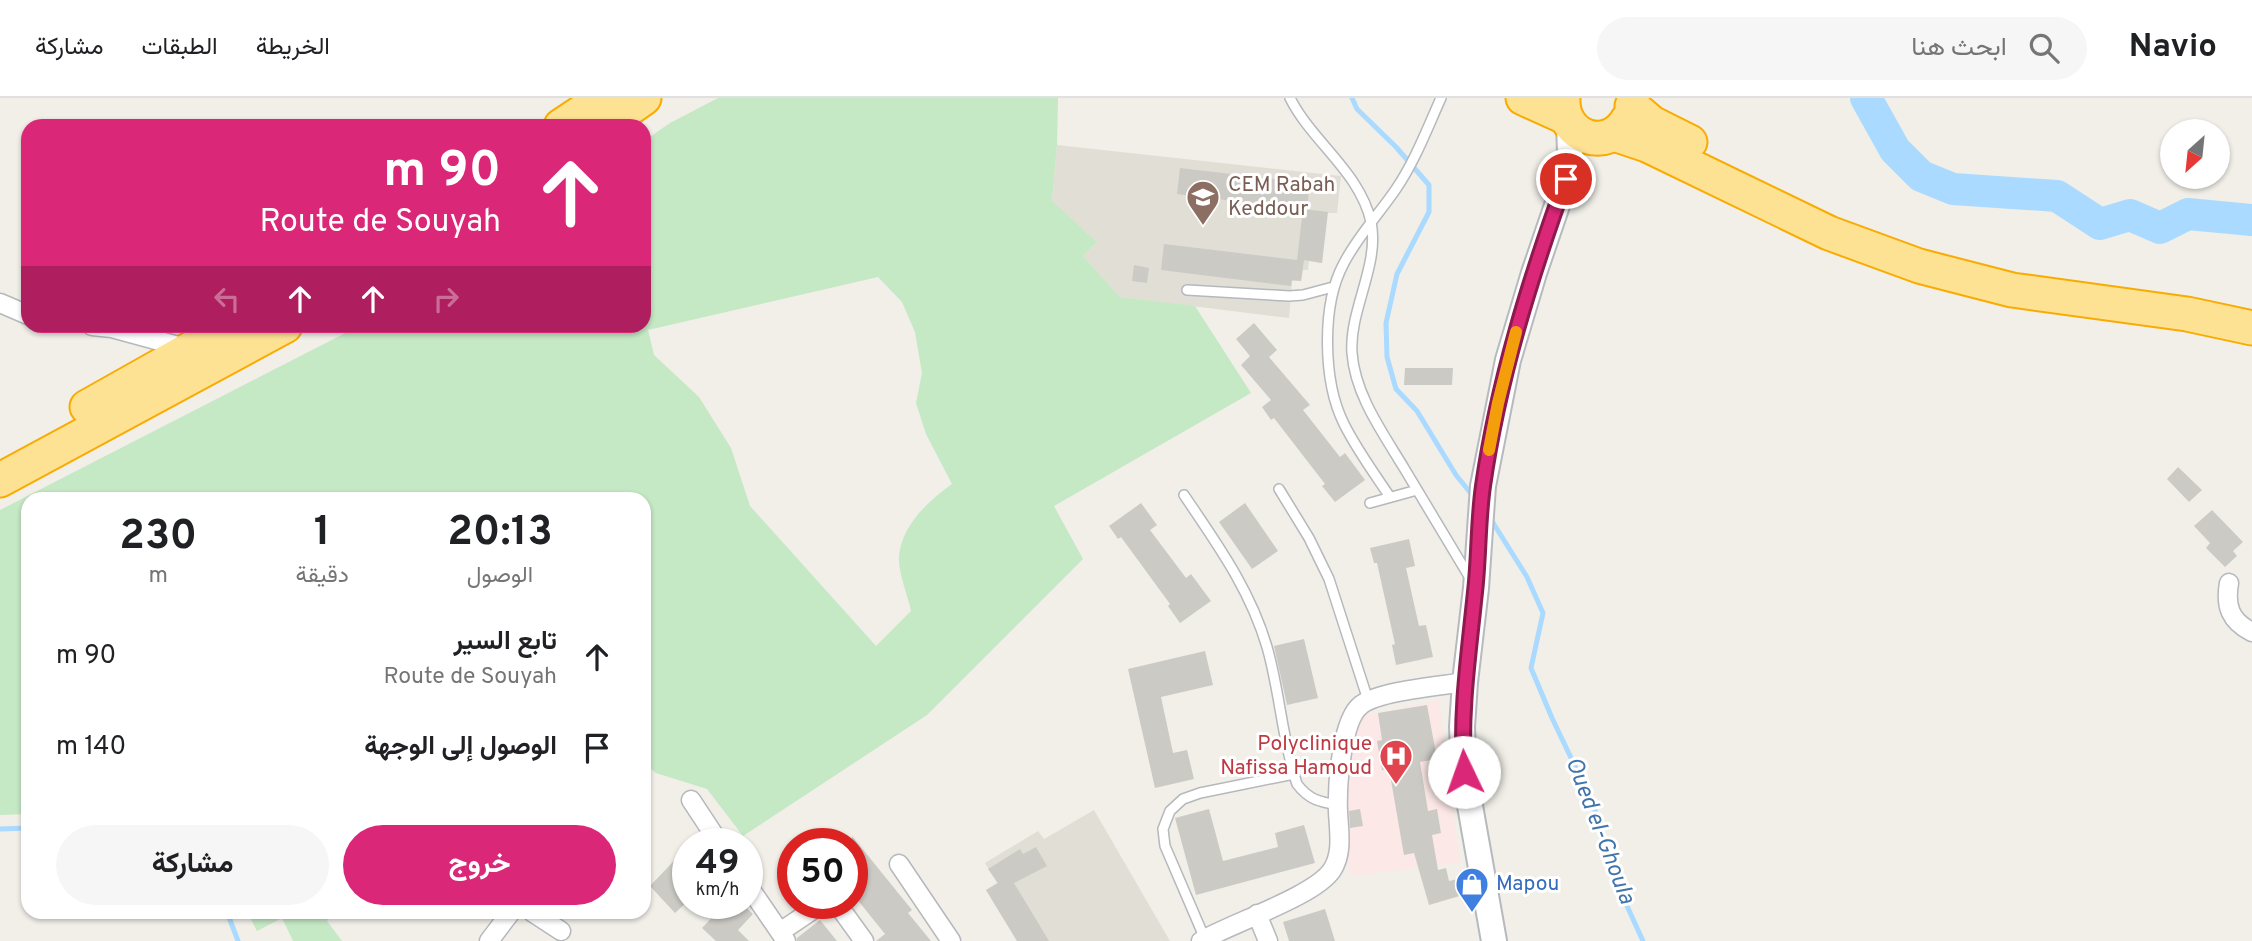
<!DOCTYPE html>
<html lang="ar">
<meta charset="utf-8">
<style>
:root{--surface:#fff;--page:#f6f6f6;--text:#202124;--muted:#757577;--line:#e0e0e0;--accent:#db2777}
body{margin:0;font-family:Overpass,Vazirmatn,sans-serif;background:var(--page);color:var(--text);direction:rtl;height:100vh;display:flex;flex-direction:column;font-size:26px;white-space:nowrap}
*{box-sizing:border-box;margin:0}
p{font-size:23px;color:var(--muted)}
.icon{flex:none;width:38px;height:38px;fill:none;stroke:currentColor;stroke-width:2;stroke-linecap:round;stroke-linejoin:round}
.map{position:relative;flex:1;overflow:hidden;direction:ltr}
.side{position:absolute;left:21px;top:394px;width:630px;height:427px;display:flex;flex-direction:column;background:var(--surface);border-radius:21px;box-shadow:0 2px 5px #0004;direction:rtl}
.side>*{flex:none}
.banner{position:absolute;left:21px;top:21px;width:630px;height:214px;border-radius:21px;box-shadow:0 2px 5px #0004;direction:rtl;background:#db2777;color:#fff;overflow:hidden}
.needle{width:46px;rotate:207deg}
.controls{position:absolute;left:2160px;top:21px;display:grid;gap:14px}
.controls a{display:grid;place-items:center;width:70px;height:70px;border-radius:50%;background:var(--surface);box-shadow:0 2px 5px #0004;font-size:35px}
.speed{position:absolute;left:672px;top:730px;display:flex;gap:14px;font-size:35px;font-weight:700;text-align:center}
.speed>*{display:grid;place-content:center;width:91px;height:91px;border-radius:50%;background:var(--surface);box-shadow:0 2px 5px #0004;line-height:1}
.speed small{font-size:18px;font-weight:400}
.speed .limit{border:10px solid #d22;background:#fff;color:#111}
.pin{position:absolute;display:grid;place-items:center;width:60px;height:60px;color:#fff;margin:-30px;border:4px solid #fff;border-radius:50%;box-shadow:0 2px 7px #0007}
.me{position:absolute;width:77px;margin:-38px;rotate:357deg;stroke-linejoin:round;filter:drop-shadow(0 0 5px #0008)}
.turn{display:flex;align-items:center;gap:24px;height:147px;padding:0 35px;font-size:32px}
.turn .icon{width:91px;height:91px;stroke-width:2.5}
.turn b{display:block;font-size:49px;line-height:60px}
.lanes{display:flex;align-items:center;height:66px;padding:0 35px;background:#0003;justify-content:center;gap:35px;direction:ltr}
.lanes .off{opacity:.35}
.eta{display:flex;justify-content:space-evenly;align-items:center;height:119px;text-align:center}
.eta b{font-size:42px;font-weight:700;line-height:49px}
.button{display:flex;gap:14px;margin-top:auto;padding:14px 35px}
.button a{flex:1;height:80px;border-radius:42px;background:var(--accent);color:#fff;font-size:28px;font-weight:700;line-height:80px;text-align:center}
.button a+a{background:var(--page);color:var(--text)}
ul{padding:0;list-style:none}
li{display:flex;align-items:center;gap:21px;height:91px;padding:0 35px}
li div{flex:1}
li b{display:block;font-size:26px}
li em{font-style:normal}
header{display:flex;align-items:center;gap:42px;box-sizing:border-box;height:98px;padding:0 35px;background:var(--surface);border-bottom:2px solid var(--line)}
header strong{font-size:33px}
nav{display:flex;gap:38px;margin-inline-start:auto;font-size:24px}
.search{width:490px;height:63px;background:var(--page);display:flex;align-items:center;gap:18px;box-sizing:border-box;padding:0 24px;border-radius:38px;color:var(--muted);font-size:26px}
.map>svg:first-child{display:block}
.education{fill:#e1ded6}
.medical{fill:#fce8e6}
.green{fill:#c5e8c5;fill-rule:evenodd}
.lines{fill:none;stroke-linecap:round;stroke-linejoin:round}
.stream{stroke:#aadaff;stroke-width:5}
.river{stroke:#aadaff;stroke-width:32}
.building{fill:#cccac5}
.lane-casing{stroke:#b5b8bc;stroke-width:12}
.street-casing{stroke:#b5b8bc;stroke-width:21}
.secondary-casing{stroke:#b6babf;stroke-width:28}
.highway-casing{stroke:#f9ab00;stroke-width:37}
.lane{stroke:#fff;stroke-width:9}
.street{stroke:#fff;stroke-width:18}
.secondary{stroke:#fff;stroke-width:24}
.highway{stroke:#fde293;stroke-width:33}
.route-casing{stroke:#8e194d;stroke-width:18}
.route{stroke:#db2777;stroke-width:12}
.slow{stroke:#f59e0b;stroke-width:12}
.labels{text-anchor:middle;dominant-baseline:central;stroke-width:6;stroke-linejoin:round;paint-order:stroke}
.education-label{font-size:21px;fill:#785e54;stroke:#fff;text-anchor:start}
.health-label{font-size:21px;fill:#be3a42;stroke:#fff;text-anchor:end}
.shop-label{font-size:21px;fill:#366cbe;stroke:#fff;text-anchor:start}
.water-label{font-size:23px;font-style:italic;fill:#4174aa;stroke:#fff}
</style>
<header>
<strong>Navio</strong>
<div class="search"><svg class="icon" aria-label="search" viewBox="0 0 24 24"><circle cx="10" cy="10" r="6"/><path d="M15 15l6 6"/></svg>ابحث هنا</div>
<nav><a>الخريطة</a><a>الطبقات</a><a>مشاركة</a></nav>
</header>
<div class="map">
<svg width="2252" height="843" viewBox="0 0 2252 843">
<rect width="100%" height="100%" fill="#f1efe8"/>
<path class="education" d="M1057 47 1341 78 1337 115H1327L1322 165 1309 163 1308 172H1303L1301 183H1292L1289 220 1120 199 1083 158 1097 144 1052 104Z
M1094 712 1170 843H1017L986 792 997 785 985 765 1038 733 1044 741Z"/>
<path class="medical" d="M1439 602 1460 765 1350 778 1336 704 1348 672 1359 619Z"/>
<path class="green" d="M718 0H1058L1057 47 1052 103 1097 144 1083 158 1120 199 1195 208 1251 295 1054 408 1083 461 927 617 743 738 707 691 656 675 644 665V401H28V716L0 717V412L359 228H644V43L670 25ZM878 179 902 204 915 234 922 275 916 305 926 336 952 386C928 403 901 428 899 459 898 474 908 498 911 513L876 548 750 408 731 350 699 299 654 257 648 232Z
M247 814H333L327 823 342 843H293L282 820 257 833Z"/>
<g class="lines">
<path class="stream" d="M1352 0 1357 11 1396 49 1429 87V114L1397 176 1386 225 1387 259 1396 291 1417 313 1456 377 1473 398
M1490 420 1527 479 1543 515 1531 570 1552 620 1594 708 1607 764 1643 843
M0 731 28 730
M227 814 238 843"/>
<path class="river" d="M1866 0 1895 52 1921 78 1953 91 2057 98 2100 126 2130 117 2160 130 2188 116 2252 122"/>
</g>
<path class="building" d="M1180 70 1300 84V90L1309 91 1307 112 1177 96Z
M1303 111 1328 114 1322 165 1304 162 1301 183 1292 182 1291 188 1161 172 1164 146 1297 162Z
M1134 167 1149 170 1147 185 1132 183Z
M1254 225 1277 252 1269 259 1310 307 1303 312 1340 359 1345 355 1365 382 1335 404 1322 388 1325 386 1274 320 1271 322 1262 309 1271 302 1241 267 1250 258 1236 241Z
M1405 270H1453L1452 287H1404Z
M2178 369 2202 392 2189 404 2167 381Z
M1141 405 1157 427 1150 432 1186 480 1191 476 1211 503 1180 525 1168 508 1170 506 1121 439 1118 441 1109 428Z
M1245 405 1278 453 1252 471 1219 424Z
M2212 412 2243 444 2233 453 2237 458 2225 469 2206 450 2210 445 2194 428Z
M1409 441 1415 468 1406 470 1419 528 1426 527 1433 559 1396 567 1392 547 1395 546 1377 465H1374L1370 450Z
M1304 541 1318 600 1287 607 1274 548Z
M1205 553 1213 587 1161 599 1173 655 1187 652 1194 681 1155 690 1128 571Z
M1427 607 1437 661 1420 664 1428 713 1437 711 1441 735 1432 737 1438 772 1446 770 1449 783 1458 781 1463 797 1429 807 1414 755 1404 757 1389 671 1382 672 1377 643 1382 642 1378 615Z
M1209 711 1223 763 1278 749 1275 735 1304 727 1315 765 1196 797 1175 720Z
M1360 711 1363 728 1350 730 1349 713Z
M852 738 912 812 908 815 931 843H876L885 836 852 795Z
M688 748V803L675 815 650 788Z
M1036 749 1047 768 1014 785 1049 843H1017L986 792 998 785 988 771 1020 751 1023 756Z
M726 805H741L753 816 738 832 749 843H716L702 830Z
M1325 811 1335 843H1289L1283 824Z
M820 822 837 843H797V840Z"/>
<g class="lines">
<defs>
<path id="lane" d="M1290 0C1312 44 1360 74 1371 124 1380 167 1349 212 1352 255 1355 297 1383 335 1404 370 1426 407 1448 443 1470 480
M1187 192 1289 198 1303 197 1333 189
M1279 391 1309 440 1329 481 1368 602
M1184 397C1217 446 1250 491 1267 549 1280 594 1282 642 1297 686 1309 702 1320 704 1338 707
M1390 399C1374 375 1357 352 1344 326 1323 284 1321 207 1344 165 1358 138 1379 116 1396 91 1415 63 1427 31 1441 0
M1370 405 1417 392
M1205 841 1165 748 1163 731 1170 713 1183 701 1200 695 1294 676"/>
<path id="street" d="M0 205 28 217
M92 228 112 230 189 251
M2229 485C2225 508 2230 523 2252 534
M691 702 720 746
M899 766 951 843
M747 786 786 843
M834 805 838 807 864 843
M532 814 561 833
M1257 816 1268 843
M780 834 823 805
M489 843 511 814
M1201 843C1232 825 1315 798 1332 772 1343 755 1339 734 1338 714 1337 690 1341 622 1361 607 1379 593 1440 588 1465 584"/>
<path id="secondary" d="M1494 843 1464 674 1462 629 1465 584 1476 490 1483 388 1508 262 1534 175 1566 81 1570 54 1569 26"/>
<path id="highway" d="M1523 0 1565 19
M1563 0C1561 40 1608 56 1628 21
M1632 8 1652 25 1690 44
M561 28 603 0
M604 28 644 0
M1614 36 1647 47 1829 135 1919 168 2012 192 2187 216 2252 230
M87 309 231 228
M0 382 285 228"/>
</defs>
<use href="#lane" class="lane-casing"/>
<use href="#street" class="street-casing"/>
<use href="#secondary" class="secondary-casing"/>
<use href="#highway" class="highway-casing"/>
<use href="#lane" class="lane"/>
<use href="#street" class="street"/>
<use href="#secondary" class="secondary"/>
<use href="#highway" class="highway"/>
</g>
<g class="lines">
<defs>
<path id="route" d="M1464 674C1460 613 1469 554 1475 494 1479 459 1478 423 1483 388 1498 283 1530 181 1566 81"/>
</defs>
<use href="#route" class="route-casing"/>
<use href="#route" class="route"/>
<path class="slow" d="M1489 352 1498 305 1516 234"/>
</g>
<defs>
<symbol id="school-pin" viewBox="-11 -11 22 30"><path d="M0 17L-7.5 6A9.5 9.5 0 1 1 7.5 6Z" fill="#8d6e63" stroke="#fff"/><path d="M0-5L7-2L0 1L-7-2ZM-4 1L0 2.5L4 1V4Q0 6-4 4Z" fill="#fff"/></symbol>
<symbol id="hospital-pin" viewBox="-11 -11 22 30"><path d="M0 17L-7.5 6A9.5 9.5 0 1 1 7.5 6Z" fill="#e0444e" stroke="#fff"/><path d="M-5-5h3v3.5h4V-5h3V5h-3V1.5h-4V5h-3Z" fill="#fff"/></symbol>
<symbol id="shop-pin" viewBox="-11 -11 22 30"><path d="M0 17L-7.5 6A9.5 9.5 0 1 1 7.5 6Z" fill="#3f7fe0" stroke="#fff"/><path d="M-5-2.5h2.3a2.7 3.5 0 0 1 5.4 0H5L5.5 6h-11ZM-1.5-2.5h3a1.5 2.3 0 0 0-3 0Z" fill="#fff"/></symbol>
</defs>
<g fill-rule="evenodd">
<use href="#school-pin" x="1184" y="80" width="38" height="52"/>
<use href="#hospital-pin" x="1377" y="639" width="38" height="52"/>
<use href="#shop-pin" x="1453" y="767" width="38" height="52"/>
</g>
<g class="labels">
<g class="education-label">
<text x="1228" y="87">CEM Rabah<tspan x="1228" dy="24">Keddour</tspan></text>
</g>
<g class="health-label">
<text x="1372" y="646">Polyclinique<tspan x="1372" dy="24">Nafissa Hamoud</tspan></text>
</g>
<g class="shop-label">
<text x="1496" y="786">Mapou</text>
</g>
<g class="water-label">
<text transform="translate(1599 733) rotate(69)">Oued el-Ghoula</text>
</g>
</g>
</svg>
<div class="controls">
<a><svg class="needle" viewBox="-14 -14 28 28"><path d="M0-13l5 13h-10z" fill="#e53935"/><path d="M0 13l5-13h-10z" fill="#757577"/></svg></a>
</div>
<div class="speed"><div>49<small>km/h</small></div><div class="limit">50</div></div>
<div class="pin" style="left:1566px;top:81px;background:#d93025"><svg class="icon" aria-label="arrive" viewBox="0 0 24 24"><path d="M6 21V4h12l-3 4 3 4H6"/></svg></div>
<svg class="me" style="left:1464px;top:674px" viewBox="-20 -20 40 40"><circle r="19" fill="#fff"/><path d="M0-13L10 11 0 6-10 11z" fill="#db2777"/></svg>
<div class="banner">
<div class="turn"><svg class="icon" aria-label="ahead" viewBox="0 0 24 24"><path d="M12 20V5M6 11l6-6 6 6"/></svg><div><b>90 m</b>Route de Souyah</div></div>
<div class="lanes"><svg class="icon off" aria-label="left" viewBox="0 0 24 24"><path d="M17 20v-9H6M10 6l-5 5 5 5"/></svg><svg class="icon" aria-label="ahead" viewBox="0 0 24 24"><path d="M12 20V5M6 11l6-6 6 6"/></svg><svg class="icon" aria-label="ahead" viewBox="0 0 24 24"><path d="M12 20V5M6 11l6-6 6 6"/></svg><svg class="icon off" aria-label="right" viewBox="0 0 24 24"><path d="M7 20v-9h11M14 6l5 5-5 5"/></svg></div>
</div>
<section class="side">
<div class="eta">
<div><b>20:13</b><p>الوصول</p></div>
<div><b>1</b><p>دقيقة</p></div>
<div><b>230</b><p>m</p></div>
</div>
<ul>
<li><svg class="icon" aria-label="ahead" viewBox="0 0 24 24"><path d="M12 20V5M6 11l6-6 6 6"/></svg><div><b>تابع السير</b><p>Route de Souyah</p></div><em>90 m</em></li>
<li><svg class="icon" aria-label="arrive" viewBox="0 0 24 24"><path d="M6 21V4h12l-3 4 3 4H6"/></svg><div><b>الوصول إلى الوجهة</b></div><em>140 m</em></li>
</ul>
<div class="button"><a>خروج</a><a>مشاركة</a></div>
</section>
</div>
